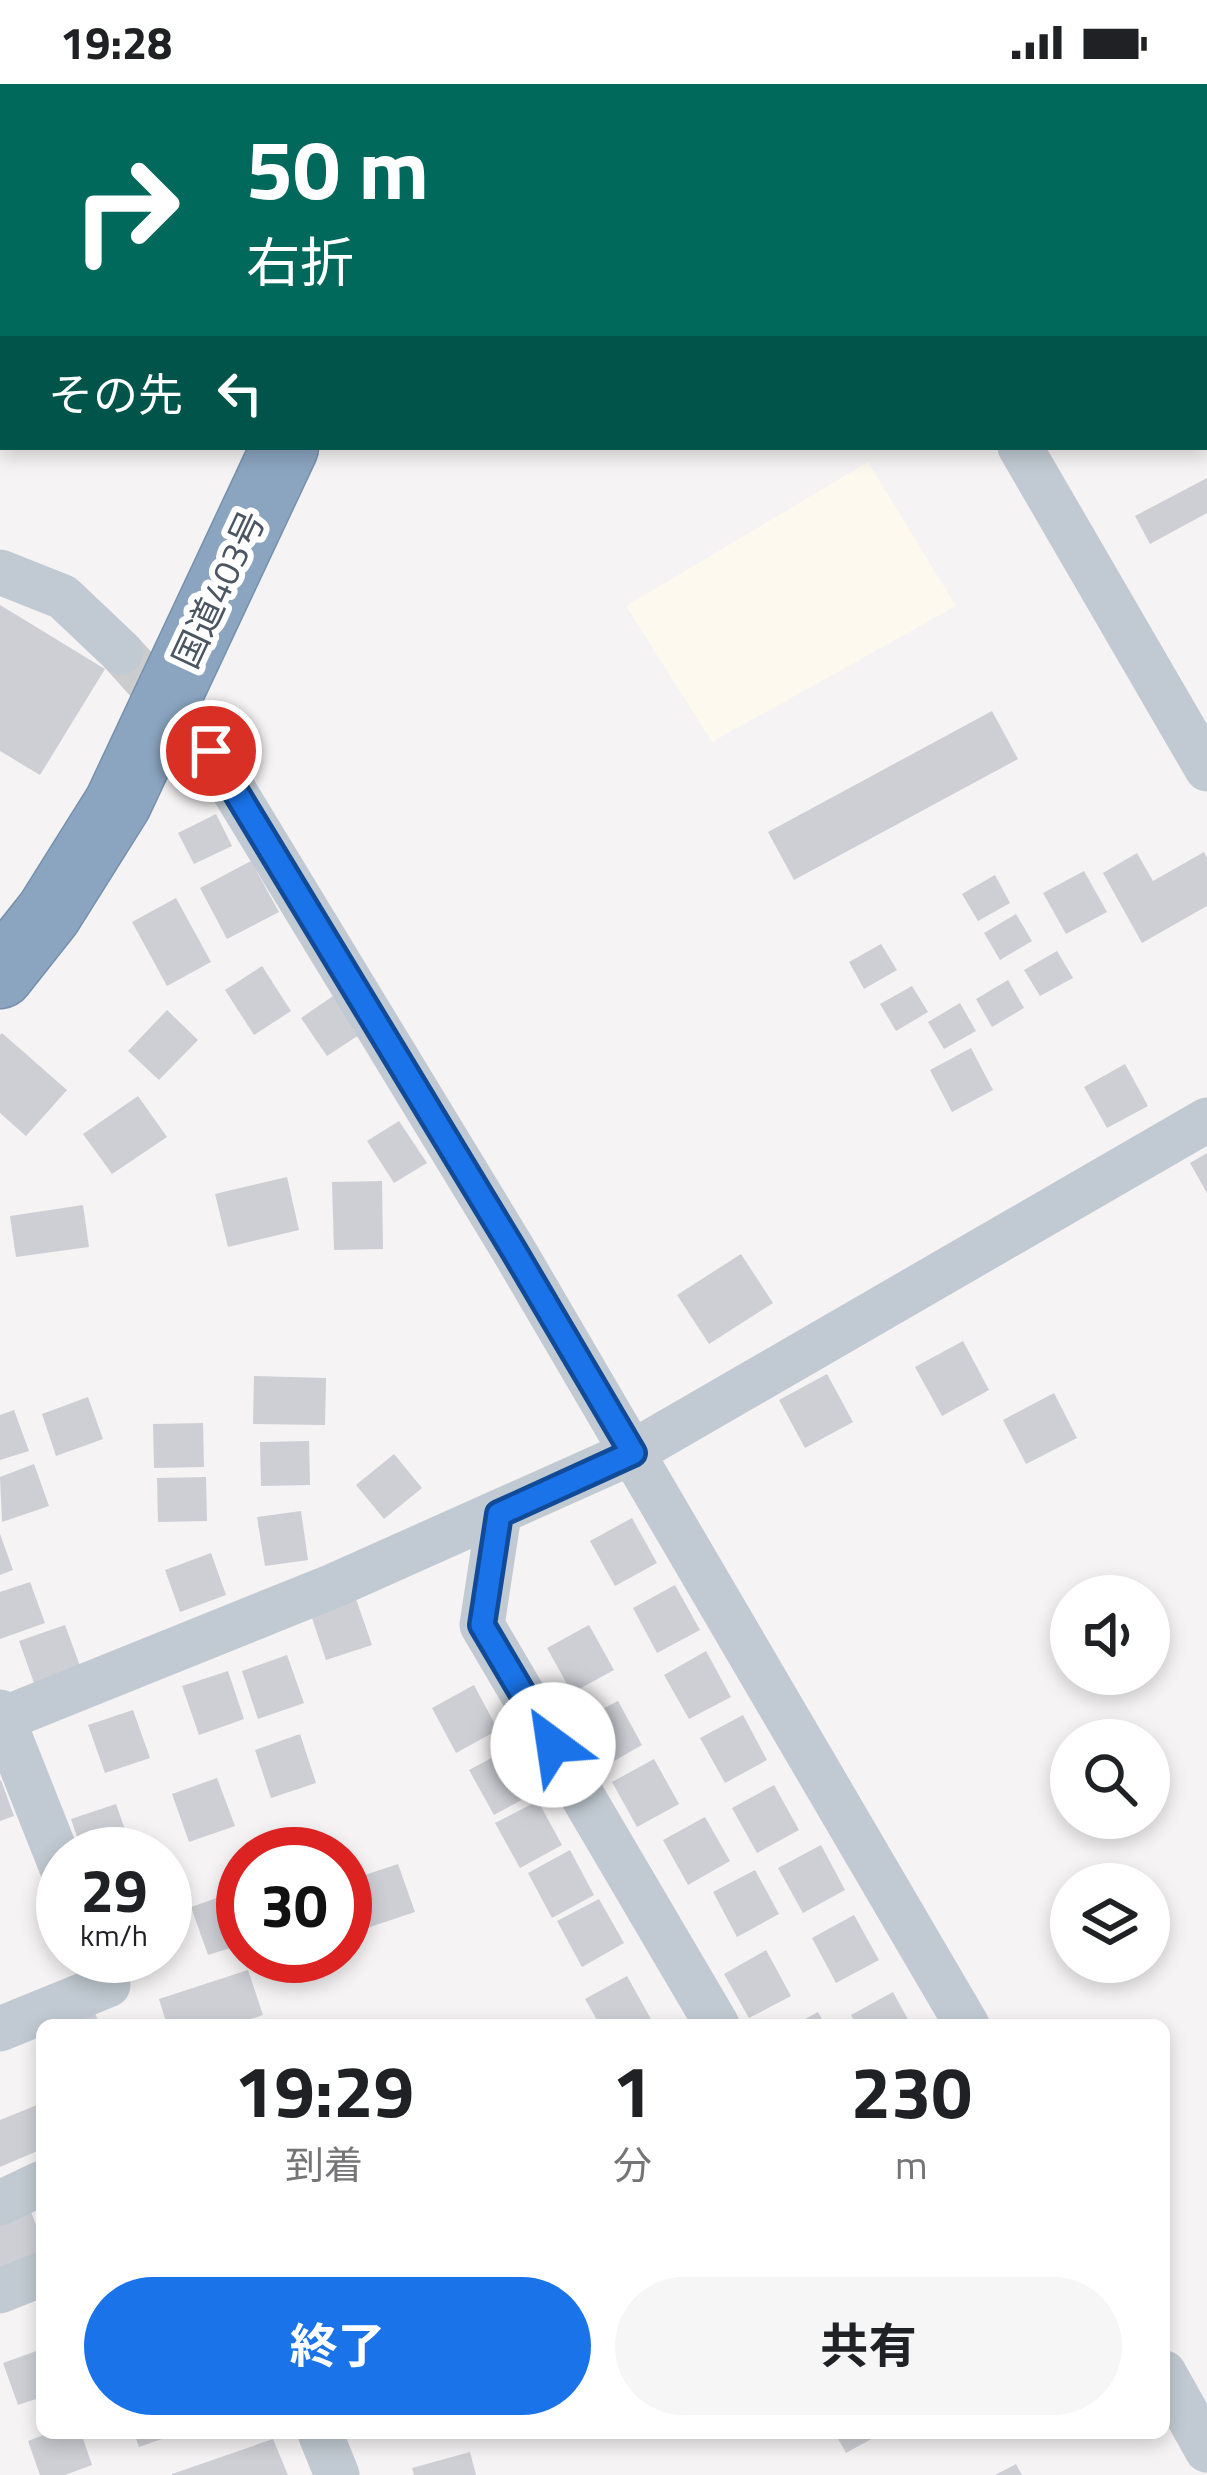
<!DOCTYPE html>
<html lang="ja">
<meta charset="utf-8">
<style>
:root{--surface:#fff;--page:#f6f6f6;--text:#202124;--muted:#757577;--accent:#1a73e8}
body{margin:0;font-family:"Titillium Web","Noto Sans JP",sans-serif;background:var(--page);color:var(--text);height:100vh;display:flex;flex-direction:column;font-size:45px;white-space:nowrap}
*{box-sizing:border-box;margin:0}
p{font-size:39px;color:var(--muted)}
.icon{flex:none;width:66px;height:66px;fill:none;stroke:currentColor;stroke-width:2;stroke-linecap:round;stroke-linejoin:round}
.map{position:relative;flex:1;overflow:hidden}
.side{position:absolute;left:36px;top:1935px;width:1134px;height:420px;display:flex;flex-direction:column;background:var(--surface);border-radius:18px;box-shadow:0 6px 18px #0003}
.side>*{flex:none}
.guide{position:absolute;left:0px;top:0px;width:1209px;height:366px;box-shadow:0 6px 18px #0003;background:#00695c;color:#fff;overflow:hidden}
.tools{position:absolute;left:1050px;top:1491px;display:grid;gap:24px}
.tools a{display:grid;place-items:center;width:120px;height:120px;border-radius:50%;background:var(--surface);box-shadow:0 6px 18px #0003;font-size:60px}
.speed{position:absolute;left:36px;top:1743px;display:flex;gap:24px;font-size:60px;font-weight:700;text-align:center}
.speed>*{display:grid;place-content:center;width:156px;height:156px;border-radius:50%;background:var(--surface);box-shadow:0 6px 18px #0003;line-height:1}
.speed small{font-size:30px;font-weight:400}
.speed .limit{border:18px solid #d22;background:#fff;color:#111}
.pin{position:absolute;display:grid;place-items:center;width:102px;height:102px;color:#fff;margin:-51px;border:6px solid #fff;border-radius:50%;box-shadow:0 3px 12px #0007}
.me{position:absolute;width:132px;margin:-66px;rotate:329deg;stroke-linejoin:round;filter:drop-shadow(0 0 9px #0008)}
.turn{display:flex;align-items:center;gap:42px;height:252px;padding:0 48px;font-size:54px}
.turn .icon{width:156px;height:156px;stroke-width:2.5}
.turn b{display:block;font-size:84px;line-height:102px}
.then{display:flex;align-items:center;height:114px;padding:0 48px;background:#0003;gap:24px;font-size:45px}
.eta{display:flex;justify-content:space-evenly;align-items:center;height:204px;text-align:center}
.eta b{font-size:72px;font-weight:700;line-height:84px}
.button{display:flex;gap:24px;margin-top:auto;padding:24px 48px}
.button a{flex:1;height:138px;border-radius:72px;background:var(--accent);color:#fff;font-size:48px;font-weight:700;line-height:138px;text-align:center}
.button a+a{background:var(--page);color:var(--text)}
.status{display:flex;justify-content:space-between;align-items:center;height:84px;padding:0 60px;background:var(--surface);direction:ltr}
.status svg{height:33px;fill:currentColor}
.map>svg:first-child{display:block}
.commercial{fill:#fdf9ef}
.building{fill:#cdcfd5}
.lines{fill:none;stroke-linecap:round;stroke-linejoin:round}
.minor-tunnel{stroke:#caccce;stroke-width:45;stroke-dasharray:45 22;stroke-linecap:butt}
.highway-casing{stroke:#7690ad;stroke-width:69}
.minor{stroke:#c1cad2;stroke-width:45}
.highway{stroke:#8ba5c1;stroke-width:66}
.route-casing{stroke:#114b97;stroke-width:30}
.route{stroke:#1a73e8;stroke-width:21}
.labels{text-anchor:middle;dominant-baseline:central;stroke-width:12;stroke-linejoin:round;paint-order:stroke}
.street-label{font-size:36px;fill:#4a5661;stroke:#fff}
</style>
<div class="status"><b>19:28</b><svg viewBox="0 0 49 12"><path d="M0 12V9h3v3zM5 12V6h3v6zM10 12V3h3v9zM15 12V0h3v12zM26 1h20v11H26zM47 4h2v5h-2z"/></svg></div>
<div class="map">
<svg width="1207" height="2391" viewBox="0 0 1207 2391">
<rect width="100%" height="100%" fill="#f5f3f3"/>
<path class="commercial" d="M868 378 956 522 712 658 626 522Z"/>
<path class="building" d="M1207 394V429L1150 460 1135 432Z
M0 521 105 585 40 691 0 667Z
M992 627 1018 675 794 796 768 748Z
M216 730 232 762 194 780 178 749Z
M1204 768 1207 774V822L1142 859 1103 789 1137 769 1153 797Z
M251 777 279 828 227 855 200 804Z
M1084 787 1107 828 1066 850 1043 809Z
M995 791 1010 819 978 837 962 810Z
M176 814 211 878 167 902 132 838Z
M1016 830 1032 857 1000 876 984 849Z
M881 860 897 886 864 905 849 878Z
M1057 867 1073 894 1040 912 1024 886Z
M262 882 291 927 254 951 225 906Z
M1008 896 1024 924 992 943 976 915Z
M912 902 928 928 896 947 880 920Z
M333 912 359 951 327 972 301 934Z
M960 919 976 947 944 965 928 938Z
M167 926 198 956 159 996 128 967Z
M2 949 67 1006 26 1052 0 1029V951Z
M971 964 993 1006 952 1028 930 986Z
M1125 980 1148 1022 1107 1044 1084 1003Z
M138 1012 167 1053 112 1090 83 1050Z
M399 1037 427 1079 394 1099 367 1057Z
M1207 1069V1109L1190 1079Z
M287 1093 299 1146 228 1163 215 1110Z
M382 1097 383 1165 334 1166 332 1098Z
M83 1121 89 1163 16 1173 10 1132Z
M741 1170 773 1219 709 1260 677 1211Z
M963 1257 989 1306 942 1332 915 1283Z
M827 1290 853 1338 805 1364 779 1316Z
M254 1292 326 1294 325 1341 253 1340Z
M1054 1309 1077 1354 1026 1380 1003 1336Z
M88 1313 103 1355 56 1372 42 1330Z
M14 1326 29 1367 0 1376V1331Z
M203 1339 204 1383 154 1384 153 1340Z
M309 1357 310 1401 261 1402 260 1358Z
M394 1370 422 1404 384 1435 356 1401Z
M34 1380 49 1422 2 1438 0 1393Z
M206 1393 207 1437 158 1438 157 1394Z
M301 1427 308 1476 265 1482 257 1433Z
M632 1434 657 1479 615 1502 590 1457Z
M0 1450 13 1486 0 1491Z
M211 1469 226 1511 180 1528 165 1486Z
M30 1498 45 1539 0 1555V1508Z
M675 1501 700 1546 657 1569 633 1524Z
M355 1512 372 1561 326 1576 310 1528Z
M65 1541 80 1582 34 1599 19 1557Z
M589 1541 614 1586 572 1609 547 1564Z
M706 1567 731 1613 689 1635 664 1591Z
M287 1571 304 1619 258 1635 242 1587Z
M228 1587 244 1635 199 1651 182 1602Z
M474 1601 498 1646 456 1669 432 1624Z
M618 1617 642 1661 600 1685 575 1639Z
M133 1626 150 1674 105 1689 88 1641Z
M743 1631 767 1676 725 1699 700 1654Z
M300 1650 316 1699 271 1714 255 1666Z
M512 1663 536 1708 494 1731 469 1686Z
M654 1675 679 1720 637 1743 612 1698Z
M217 1694 235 1742 189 1758 172 1710Z
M1 1696 14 1732 0 1737V1697Z
M774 1701 799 1746 757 1769 732 1724Z
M538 1717 562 1761 520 1784 495 1739Z
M116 1720 133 1768 83 1770 71 1735Z
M705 1733 730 1777 688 1801 663 1756Z
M821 1761 845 1806 803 1829 778 1784Z
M570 1766 594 1811 552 1834 528 1789Z
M398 1780 415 1828 370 1843 353 1795Z
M755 1786 779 1830 737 1853 713 1808Z
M237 1807 243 1825V1860L208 1871 191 1823Z
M599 1815 624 1859 582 1883 557 1837Z
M854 1831 879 1876 836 1899 812 1854Z
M766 1866 791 1912 749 1934 724 1890Z
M248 1886 263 1931 233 1941H167L159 1915Z
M627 1892 652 1937 644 1941H600L585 1915Z
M893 1908 911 1941H856L851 1931Z
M818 1928 825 1941H794Z
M95 1929 100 1941H66Z
M42 2019V2065L0 2083V2036Z
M30 2125 42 2157V2168L0 2183V2135Z
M42 2265V2313L18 2321 3 2279Z
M49 2349H81L92 2381 65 2391H40L28 2357Z
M134 2349H176V2350L139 2363Z
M835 2349H882L846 2369Z
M273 2355 288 2391H172V2390Z
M470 2368 476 2391H414L412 2384Z
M1016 2380 1022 2391H995Z"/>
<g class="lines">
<path class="minor-tunnel" d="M121 568 210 667"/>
<defs>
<path id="highway" d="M454 3 455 0
M0 891 49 829 118 719 285 363"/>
</defs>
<use href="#highway" class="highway-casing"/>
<path class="minor" d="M817 0 819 3
M0 21 3 22
M1020 363 1207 685
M0 488 63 513 121 568
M210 667 514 1167 967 1941
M499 1430 482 1541 717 1941
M0 1628 63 1787
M3 1635 333 1502 633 1368 1207 1036
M0 1945 108 1901
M0 2119 42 2099
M0 2207 42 2190
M1164 2289 1207 2366
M320 2349 337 2391"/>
<use href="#highway" class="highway"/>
</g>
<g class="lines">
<defs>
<path id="route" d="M211 667 514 1167 633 1369 499 1430 482 1541 553 1661"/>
</defs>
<use href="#route" class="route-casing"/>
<use href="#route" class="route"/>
</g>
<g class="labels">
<g class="street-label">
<text transform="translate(218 505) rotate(-65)">国道403号</text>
</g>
</g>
</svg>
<div class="tools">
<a><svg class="icon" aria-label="sound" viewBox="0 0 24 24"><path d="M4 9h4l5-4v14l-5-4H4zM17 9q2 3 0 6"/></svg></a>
<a><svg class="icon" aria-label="search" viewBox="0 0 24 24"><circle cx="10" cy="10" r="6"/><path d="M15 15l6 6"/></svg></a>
<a><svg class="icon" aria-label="layers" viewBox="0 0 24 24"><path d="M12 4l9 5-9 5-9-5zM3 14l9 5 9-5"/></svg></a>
</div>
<div class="speed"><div>29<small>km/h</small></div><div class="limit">30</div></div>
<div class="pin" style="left:211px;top:667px;background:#d93025"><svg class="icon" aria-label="arrive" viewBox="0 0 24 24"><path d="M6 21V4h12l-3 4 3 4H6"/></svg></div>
<svg class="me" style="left:553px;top:1661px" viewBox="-20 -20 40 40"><circle r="19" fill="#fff"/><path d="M0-13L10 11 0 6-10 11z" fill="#1a73e8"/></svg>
<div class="guide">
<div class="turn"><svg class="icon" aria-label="right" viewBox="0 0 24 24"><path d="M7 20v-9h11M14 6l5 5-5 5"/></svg><div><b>50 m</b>右折</div></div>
<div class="then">その先<svg class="icon" aria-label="left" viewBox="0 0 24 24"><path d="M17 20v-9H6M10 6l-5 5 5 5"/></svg></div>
</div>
<section class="side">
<div class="eta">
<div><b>19:29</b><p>到着</p></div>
<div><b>1</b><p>分</p></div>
<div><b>230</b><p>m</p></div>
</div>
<div class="button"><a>終了</a><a>共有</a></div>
</section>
</div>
